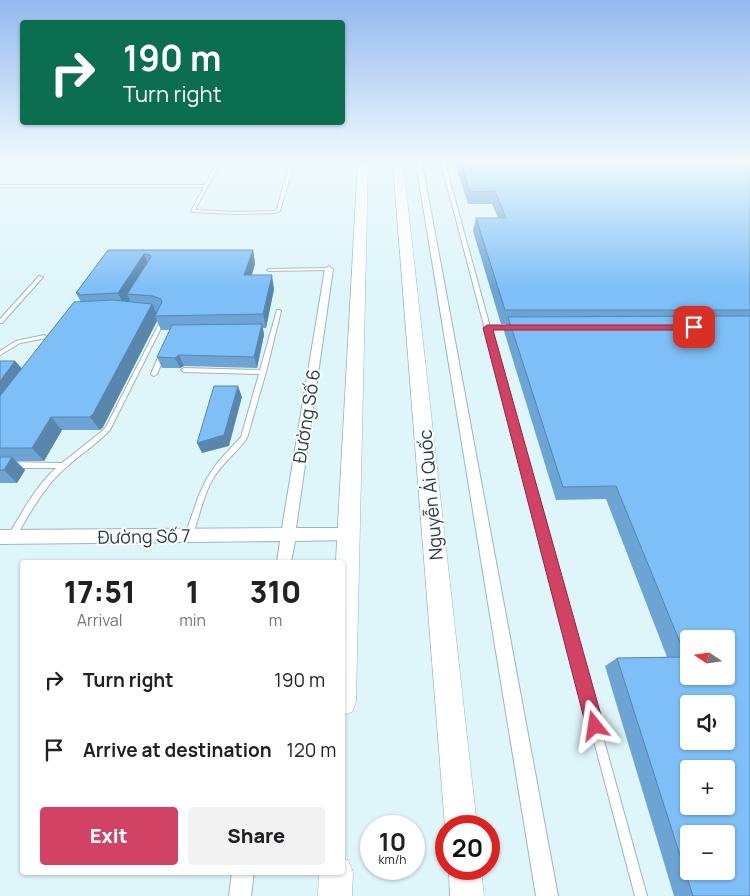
<!DOCTYPE html>
<meta charset="utf-8">
<style>
:root{--surface:#fff;--page:#f2f2f2;--text:#202124;--muted:#757577;--accent:#d24264}
body{margin:0;font-family:Manrope,sans-serif;background:var(--page);color:var(--text);height:100vh;display:flex;flex-direction:column;font-size:19px;white-space:nowrap}
*{box-sizing:border-box;margin:0}
p{font-size:16px;color:var(--muted)}
.icon{flex:none;width:28px;height:28px;fill:none;stroke:currentColor;stroke-width:2;stroke-linecap:round;stroke-linejoin:round}
.map{position:relative;flex:1;overflow:hidden}
.details{position:absolute;left:20px;top:560px;width:325px;height:315px;display:flex;flex-direction:column;background:var(--surface);border-radius:5px;box-shadow:0 1px 4px #0004}
.details>*{flex:none}
.hud{position:absolute;left:20px;top:20px;width:325px;height:105px;border-radius:5px;box-shadow:0 1px 4px #0004;background:#0b6e4f;color:#fff;overflow:hidden}
.needle{width:32px;rotate:283deg}
.controls{position:absolute;left:680px;top:630px;display:grid;gap:10px}
.controls a{display:grid;place-items:center;width:55px;height:55px;border-radius:5px;background:var(--surface);box-shadow:0 1px 4px #0004;font-size:25px}
.speed{position:absolute;left:360px;top:815px;display:flex;gap:10px;font-size:25px;font-weight:700;text-align:center}
.speed>*{display:grid;place-content:center;width:65px;height:65px;border-radius:50%;background:var(--surface);box-shadow:0 1px 4px #0004;line-height:1}
.speed small{font-size:12px;font-weight:400}
.speed .limit{border:8px solid #d22;background:#fff;color:#111}
.pin{position:absolute;display:grid;place-items:center;width:42px;height:42px;color:#fff;margin:-21px;border-radius:10px;box-shadow:0 2px 8px #0006}
.me{position:absolute;width:55px;margin:-28px;rotate:345deg;stroke-linejoin:round;filter:drop-shadow(0 0 4px #0008)}
.turn{display:flex;align-items:center;gap:18px;height:105px;padding:0 20px;font-size:22px}
.turn .icon{width:65px;height:65px;stroke-width:2.5}
.turn b{display:block;font-size:35px;line-height:42px}
.eta{display:flex;justify-content:space-evenly;align-items:center;height:85px;text-align:center}
.eta b{font-size:30px;font-weight:800;line-height:35px}
.button{display:flex;gap:10px;margin-top:auto;padding:10px 20px}
.button a{flex:1;height:58px;border-radius:5px;background:var(--accent);color:#fff;font-size:20px;font-weight:800;line-height:58px;text-align:center}
.button a+a{background:var(--page);color:var(--text)}
ul{padding:0;list-style:none}
li{display:flex;align-items:center;gap:15px;height:70px;padding:0 20px}
li div{flex:1}
li b{display:block;font-size:19px}
li em{font-style:normal}
.map>svg:first-child{display:block}
.lines{fill:none;stroke-linecap:round;stroke-linejoin:round}
.lane-casing{stroke:#9fb5ba;stroke-width:2}
.street-casing{stroke:#9fb5ba;stroke-width:2}
.primary-casing{stroke:#9fb5ba;stroke-width:1}
.lane{fill:#fff;fill-rule:evenodd}
.street{fill:#fff;fill-rule:evenodd}
.primary{fill:#fff;fill-rule:evenodd}
.wall{fill:#6ca4d4}
.shaded-wall{fill:#5886ad}
.building{fill:#7ebff7;stroke:#5886ad;fill-rule:evenodd}
.route{fill:#d24264;stroke:#882b41}
.labels{text-anchor:middle;dominant-baseline:central;stroke-width:4;stroke-linejoin:round;paint-order:stroke}
.street-label{font-size:18px;fill:#30393b;stroke:#f9feff}
</style>
<div class="map">
<svg width="750" height="896" viewBox="0 0 750 896">
<rect width="100%" height="100%" fill="#def5fa"/>
<g class="lines">
<defs>
<path id="lane" d="M217 163H220L195 210 237 212 274 211 277 209 290 163H294L280 211 275 213 237 214 192 212 191 211 204 187H0V185H205Z
M441 163H445L490 327H514L516 328 514 329H490L647 896H635Z
M329 268H330V270L269 271 267 270 269 269Z
M39 276 43 277 2 323H0V319Z
M146 310 162 311 166 315V318L110 430C94 447 74 458 58 475 40 493 28 517 15 538L12 539 9 538 8 536 9 534C23 511 36 486 56 468H0V462L62 463 101 432 106 427 162 318V315L159 313 146 312Z
M277 310H279L281 311 266 372 247 438C238 451 225 461 216 474 203 493 200 516 192 537L189 538 186 537 185 535 199 495 207 478 218 462 241 437 259 374 184 372 181 370 184 368 260 370Z
M44 335 47 337 46 338 20 343 0 355V351L16 341Z
M162 353 165 355 157 374 154 376 152 375 151 374 159 355Z"/>
<path id="street" d="M416 163H422L558 896H536Z
M329 266 333 269 296 528H349L354 529 356 534 354 539 349 540 295 541 291 562H277L280 541 0 544V530L282 528 325 269Z
M232 872H254L251 896H229Z"/>
<path id="primary" d="M358 163H368L356 702 352 712 342 715V562H336Z
M393 163H403L477 826H446V828L445 826Z
M342 858 348 860 353 872 352 896H318L319 872H342Z
M449 869H481L484 896H450Z"/>
</defs>
<use href="#lane" class="lane-casing"/>
<use href="#street" class="street-casing"/>
<use href="#primary" class="primary-casing"/>
<use href="#lane" class="lane"/>
<use href="#street" class="street"/>
<use href="#primary" class="primary"/>
</g>
<path class="wall" d="M455 163H750V896H674L605 666 617 658 667 657 606 499 556 500 504 331 506 324H501L473 231 476 218H498L492 204H468Z
M108 250H253L255 264 252 275 274 289 266 328H263L264 335 257 368 184 366 180 368H162L157 357 170 330H161L157 321 103 427 100 430H62L44 461H16L25 470 17 483H0V361H15L22 368 81 302 76 293Z"/>
<path class="shaded-wall" d="M253 250 255 264 247 289 244 275Z
M144 254 149 268 127 294 130 300 125 307 118 293Z
M272 275 274 289 266 328 263 314Z
M152 304 158 316H155L157 321 103 427 100 430 90 417Z
M262 324 264 335 257 368 254 357Z
M179 355 184 366 180 368 175 358Z
M15 361 26 374 0 411V381Z
M238 386 242 397 229 446 202 453 197 443Z
M51 417 62 430 44 461 32 448Z
M12 457 25 470 17 483 4 470Z"/>
<path class="building" d="M461 163H750V310H505L476 218H506L495 191 470 192Z
M108 250H253L244 275H272L263 314 155 316 162 302 161 299 153 296 127 294 151 257 150 255 144 254 118 293 78 295 79 293H76Z
M113 300 152 304 93 414 90 417H51L32 448H0V396L74 302Z
M750 316V896H693L617 658 686 657 616 486 563 487 508 317ZM689 639H726V676H689ZM689 704H726V741H689ZM689 769H726V806H689ZM689 834H726V871H689Z
M262 324 254 357 179 355 175 358 157 357 172 325Z
M0 361H15L0 381Z
M214 386H238L224 435 197 443Z
M0 457H12L4 470H0Z"/>
<linearGradient id="sky" x2="0" y2="1"><stop stop-color="#94b9f0"/><stop offset="0.56" stop-color="#f0fafd"/><stop offset="1" stop-color="#f0fafd" stop-opacity="0"/></linearGradient>
<rect width="750" height="289" fill="url(#sky)"/>
<path class="route" d="M487 325H694L698 327 694 330H493L604 726 601 732 595 734 589 732 586 726 483 328Z"/>
<g class="labels">
<g class="street-label">
<text transform="translate(306 416) rotate(-81)">Đường Số 6</text>
<text transform="translate(430 495) rotate(-95)">Nguyễn Ái Quốc</text>
<text transform="translate(144 536) rotate(-1)">Đường Số 7</text>
</g>
</g>
</svg>
<div class="controls">
<a><svg class="needle" viewBox="-14 -14 28 28"><path d="M0-13l5 13h-10z" fill="#e53935"/><path d="M0 13l5-13h-10z" fill="#757577"/></svg></a>
<a><svg class="icon" aria-label="sound" viewBox="0 0 24 24"><path d="M4 9h4l5-4v14l-5-4H4zM17 9q2 3 0 6"/></svg></a>
<a>+</a>
<a>−</a>
</div>
<div class="speed"><div>10<small>km/h</small></div><div class="limit">20</div></div>
<div class="pin" style="left:694px;top:327px;background:#d93025"><svg class="icon" aria-label="arrive" viewBox="0 0 24 24"><path d="M6 21V4h12l-3 4 3 4H6"/></svg></div>
<svg class="me" style="left:595px;top:726px" viewBox="-20 -20 40 40"><path d="M0-17L14 15 0 8-14 15z" fill="#d24264" stroke="#fff" stroke-width="4"/></svg>
<div class="hud">
<div class="turn"><svg class="icon" aria-label="right" viewBox="0 0 24 24"><path d="M7 20v-9h11M14 6l5 5-5 5"/></svg><div><b>190 m</b>Turn right</div></div>
</div>
<section class="details">
<div class="eta">
<div><b>17:51</b><p>Arrival</p></div>
<div><b>1</b><p>min</p></div>
<div><b>310</b><p>m</p></div>
</div>
<ul>
<li><svg class="icon" aria-label="right" viewBox="0 0 24 24"><path d="M7 20v-9h11M14 6l5 5-5 5"/></svg><div><b>Turn right</b></div><em>190 m</em></li>
<li><svg class="icon" aria-label="arrive" viewBox="0 0 24 24"><path d="M6 21V4h12l-3 4 3 4H6"/></svg><div><b>Arrive at destination</b></div><em>120 m</em></li>
</ul>
<div class="button"><a>Exit</a><a>Share</a></div>
</section>
</div>
